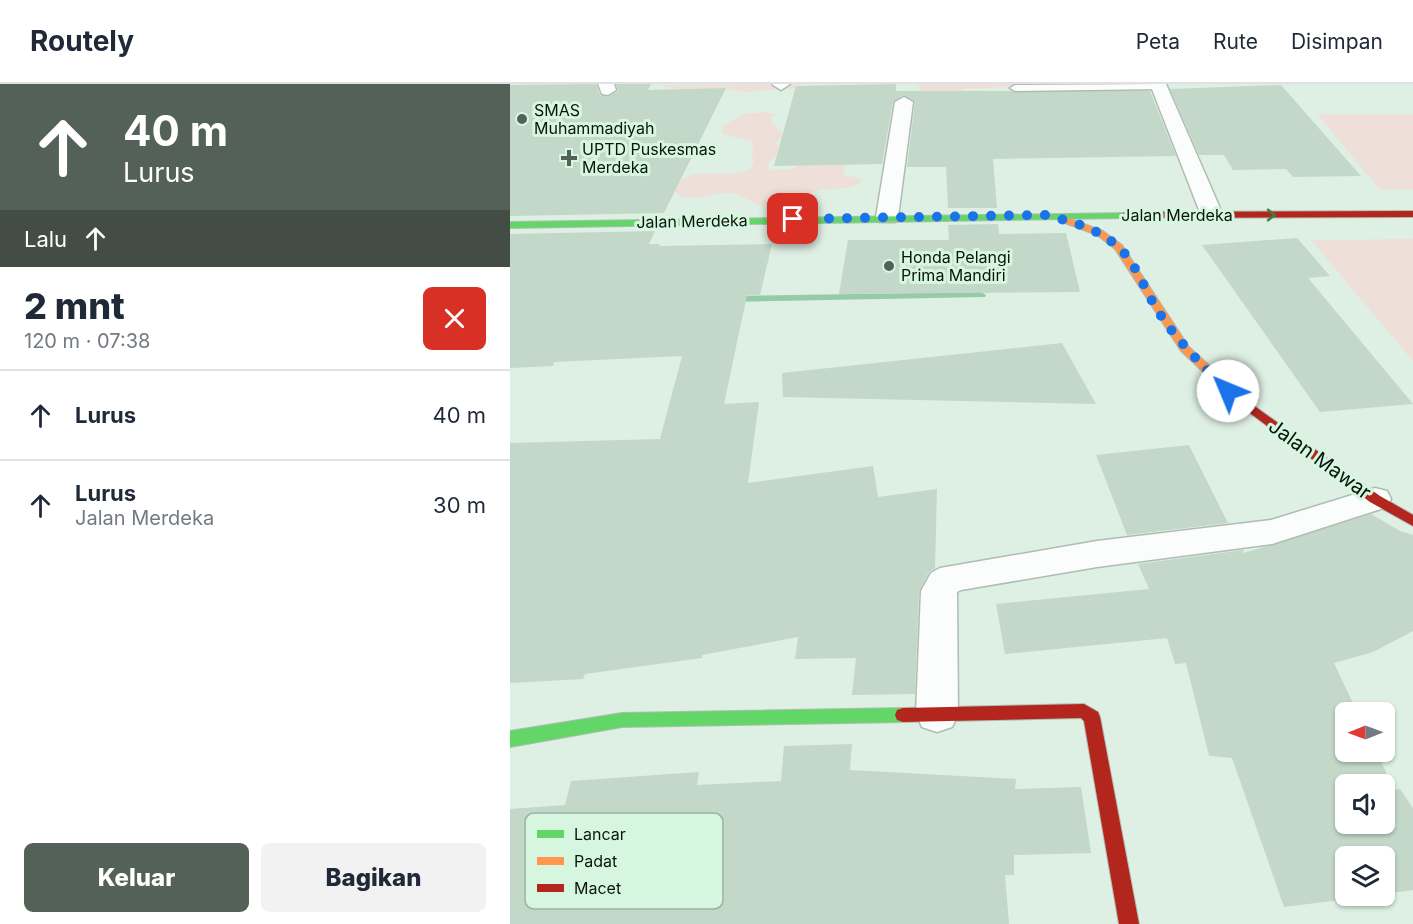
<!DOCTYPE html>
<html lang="id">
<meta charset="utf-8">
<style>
:root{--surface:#fff;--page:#f2f2f3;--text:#1f2937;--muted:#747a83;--line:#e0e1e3;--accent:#546158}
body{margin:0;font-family:Inter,sans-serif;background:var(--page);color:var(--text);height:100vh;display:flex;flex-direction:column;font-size:22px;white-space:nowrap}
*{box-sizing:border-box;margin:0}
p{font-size:20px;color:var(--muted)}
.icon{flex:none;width:33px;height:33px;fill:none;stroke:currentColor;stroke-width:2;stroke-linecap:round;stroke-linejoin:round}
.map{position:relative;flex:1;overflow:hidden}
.panel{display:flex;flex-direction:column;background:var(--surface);width:510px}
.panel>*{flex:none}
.guide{background:#546158;color:#fff;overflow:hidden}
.needle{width:39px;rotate:269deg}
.fabs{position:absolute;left:825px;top:618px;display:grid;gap:12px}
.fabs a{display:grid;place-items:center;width:60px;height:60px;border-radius:9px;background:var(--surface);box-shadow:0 2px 4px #0004;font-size:30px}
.pin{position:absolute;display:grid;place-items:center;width:51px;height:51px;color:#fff;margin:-26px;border-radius:12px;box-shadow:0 3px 9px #0006}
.me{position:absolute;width:66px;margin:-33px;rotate:315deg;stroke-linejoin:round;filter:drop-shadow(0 0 4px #0008)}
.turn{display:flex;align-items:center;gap:21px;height:126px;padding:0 24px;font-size:27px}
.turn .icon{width:78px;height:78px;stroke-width:2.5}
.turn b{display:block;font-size:42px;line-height:51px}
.then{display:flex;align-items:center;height:57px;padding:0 24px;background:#0003;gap:12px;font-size:22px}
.round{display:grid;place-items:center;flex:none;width:63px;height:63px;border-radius:9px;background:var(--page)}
.head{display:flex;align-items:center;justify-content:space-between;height:102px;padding:0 24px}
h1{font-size:36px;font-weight:800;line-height:45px}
.primary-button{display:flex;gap:12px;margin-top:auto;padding:12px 24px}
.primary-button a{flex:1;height:69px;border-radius:9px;background:var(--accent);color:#fff;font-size:24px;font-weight:800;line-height:69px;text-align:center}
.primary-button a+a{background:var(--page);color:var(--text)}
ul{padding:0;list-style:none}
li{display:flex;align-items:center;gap:18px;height:90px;padding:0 24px;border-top:2px solid var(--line)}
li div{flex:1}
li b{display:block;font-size:22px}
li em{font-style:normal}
header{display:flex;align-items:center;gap:36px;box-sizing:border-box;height:84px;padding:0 30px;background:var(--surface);border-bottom:2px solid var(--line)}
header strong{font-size:28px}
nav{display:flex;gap:33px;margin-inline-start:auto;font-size:21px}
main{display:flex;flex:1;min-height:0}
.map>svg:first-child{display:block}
.green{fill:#eee0d8}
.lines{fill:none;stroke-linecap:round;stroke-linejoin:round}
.stream{fill:#95cba7;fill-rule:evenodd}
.building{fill:#c3d8c9;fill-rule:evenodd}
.lane-casing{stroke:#afbcb3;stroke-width:3}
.street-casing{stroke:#afbcb3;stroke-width:3}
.fast-casing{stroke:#afbcb3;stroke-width:2}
.slow-casing{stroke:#afbcb3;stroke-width:2}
.jam-casing{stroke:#afbcb3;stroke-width:2}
.lane{fill:#fafdfb;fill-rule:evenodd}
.street{fill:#fafdfb;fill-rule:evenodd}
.fast{fill:#63d668;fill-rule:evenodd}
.slow{fill:#ff974d;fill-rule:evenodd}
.jam{fill:#b3261e;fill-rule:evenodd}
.oneway{stroke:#3b7f3f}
.route{stroke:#1a73e8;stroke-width:10;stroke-dasharray:0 18}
.poi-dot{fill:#546158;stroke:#d7f6e0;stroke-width:2}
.labels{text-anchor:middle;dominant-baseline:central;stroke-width:6;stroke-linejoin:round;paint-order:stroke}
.far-poi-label{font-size:16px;fill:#0a150d;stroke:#d7f6e0;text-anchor:start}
.far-street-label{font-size:16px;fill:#0a150d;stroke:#d7f6e0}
.street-label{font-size:20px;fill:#0a150d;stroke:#d7f6e0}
.key{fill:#d7f6e0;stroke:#9ab2a1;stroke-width:1.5}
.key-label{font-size:16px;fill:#0a150d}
</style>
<header>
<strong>Routely</strong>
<nav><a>Peta</a><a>Rute</a><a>Disimpan</a></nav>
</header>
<main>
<section class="panel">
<div class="guide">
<div class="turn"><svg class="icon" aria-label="ahead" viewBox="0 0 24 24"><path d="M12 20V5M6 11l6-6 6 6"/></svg><div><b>40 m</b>Lurus</div></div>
<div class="then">Lalu<svg class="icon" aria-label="ahead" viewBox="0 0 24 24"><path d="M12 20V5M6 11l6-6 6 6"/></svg></div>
</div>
<div class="head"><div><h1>2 mnt</h1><p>120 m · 07:38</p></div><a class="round" style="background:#d93025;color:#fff"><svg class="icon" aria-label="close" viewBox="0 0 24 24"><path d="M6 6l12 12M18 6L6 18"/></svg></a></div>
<ul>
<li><svg class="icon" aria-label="ahead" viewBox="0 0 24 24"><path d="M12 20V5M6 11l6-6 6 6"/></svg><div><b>Lurus</b></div><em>40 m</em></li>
<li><svg class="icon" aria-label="ahead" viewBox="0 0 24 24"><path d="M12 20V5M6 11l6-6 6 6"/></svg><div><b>Lurus</b><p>Jalan Merdeka</p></div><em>30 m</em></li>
</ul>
<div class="primary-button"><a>Keluar</a><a>Bagikan</a></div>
</section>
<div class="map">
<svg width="903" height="840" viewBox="0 0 903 840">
<rect width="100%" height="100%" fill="#deefe3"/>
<path class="green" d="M292 0 287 4 234 8C209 0 176 10 151 1Z
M409 0H518L519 2 454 5 457 22 409 18Z
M255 28 266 30 260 36 275 52 266 58 269 63 268 70 258 80 259 86 284 85 289 81H335L333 91 349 94 351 98C336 109 317 101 301 109 289 116 275 125 258 123 244 122 233 110 219 109 205 107 171 124 164 104 183 77 211 99 241 84L244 76 242 73 243 58 212 50 213 41 235 30Z
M807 30H903V106L869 105Z
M903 155V277L801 156Z"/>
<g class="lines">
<path class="stream" d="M471 208 476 211 475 213 218 218 213 215 218 212Z"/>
</g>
<path class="building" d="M86 0 90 11 98 13 108 7 106 0H141L138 6 216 4 154 129 0 132V1Z
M386 0V7H640L666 72 483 75 487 124H438L436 83H397L405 18 393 11 383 18 372 80 264 82 286 2Z
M771 1 851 92 783 93 776 85 723 86 714 71H689L660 5Z
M488 140 489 150 556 149 570 208 329 210 338 156H439L438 141Z
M145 147 139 160H150L149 162 262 160 250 211H237L214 320 249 318 238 399 363 382 368 413 427 405 425 484 419 488 409 507 405 610 342 611 346 574 285 575 288 553 192 571V574L75 590 73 595 0 599V359L150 355 172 272 44 278 43 282 0 284V150Z
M787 154 820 192 798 194 903 320 810 328 692 161Z
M552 259 586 320 273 313 272 289Z
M679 361 718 439 617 451 586 371Z
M861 430 890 447 903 451V547L863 568 824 579 847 628H836V668H866L885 706 890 705 903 724V806L874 810V772H836V812H862L774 823 722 674 699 672 676 579 665 580 657 554 495 570 486 520 639 505 628 480 733 466 734 469ZM836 700H874V740H836Z
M342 660 340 686 506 695 505 705 571 703 581 769 504 771V791H495L499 840H0V725L55 721 61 697 189 688 187 701 271 697 274 662Z"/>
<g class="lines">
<defs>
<path id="lane" d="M653 0 655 2 650 5 505 7 500 4 505 1Z"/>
<path id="street" d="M88 0H104L106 6 98 11 92 10Z
M280 0 271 6 263 1V0Z
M640 0H656L713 131 710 136H694L691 131Z
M394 13 403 18 388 133 385 138H369L366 133 385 18Z
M865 404 877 407 881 415 877 423 762 460 587 483 451 506 447 508 448 630 442 643 427 648 412 643 406 630 411 507 421 489 430 484 587 457 761 436Z"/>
<path id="fast" d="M618 129 619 131 615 134 0 144V138Z
M393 624 399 626 401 631 399 636 393 638 112 643 0 663V647L112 629Z"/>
<path id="slow" d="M555 133 593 147 612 161 679 263 733 312 735 315 733 318H725L671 267 605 165 587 151 552 138V134Z"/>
<path id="jam" d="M903 127V133L615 134 611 131 615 128Z
M729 311 870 412 903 431V442L860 418 725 318 723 315Z
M574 620 588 628 590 633 629 840H609L574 637 571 634 393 638 387 636 385 631 387 626 393 624Z"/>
</defs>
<use href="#lane" class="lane-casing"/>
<use href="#street" class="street-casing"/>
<use href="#fast" class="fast-casing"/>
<use href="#slow" class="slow-casing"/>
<use href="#jam" class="jam-casing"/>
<use href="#lane" class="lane"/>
<use href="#street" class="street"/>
<use href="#fast" class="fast"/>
<use href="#slow" class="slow"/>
<use href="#jam" class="jam"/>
</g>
<defs><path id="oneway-chevron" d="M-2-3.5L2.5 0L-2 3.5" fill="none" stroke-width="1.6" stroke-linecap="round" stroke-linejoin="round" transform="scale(1.5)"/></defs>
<use class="oneway" href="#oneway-chevron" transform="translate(761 131)"/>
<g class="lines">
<path class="route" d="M283 135 536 131C562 138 587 144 607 162 625 177 634 204 646 224 666 256 692 281 718 307"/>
</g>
<g class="poi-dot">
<circle cx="12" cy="35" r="6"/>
<path d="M56 65h6v6h6v6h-6v6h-6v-6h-6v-6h6z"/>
<circle cx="379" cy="182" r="6"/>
</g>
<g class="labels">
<g class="far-poi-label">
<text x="24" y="26">SMAS<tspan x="24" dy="18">Muhammadiyah</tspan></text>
<text x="72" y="65">UPTD Puskesmas<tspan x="72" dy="18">Merdeka</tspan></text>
<text x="391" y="173">Honda Pelangi<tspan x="391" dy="18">Prima Mandiri</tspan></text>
</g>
<g class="far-street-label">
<text x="667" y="131">Jalan Merdeka</text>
<text transform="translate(182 137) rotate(-1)">Jalan Merdeka</text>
</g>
<g class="street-label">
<text transform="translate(810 375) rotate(36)">Jalan Mawar</text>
</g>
</g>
<rect x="15" y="729" width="198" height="96" rx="9" class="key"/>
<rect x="27" y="746" width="27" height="8" fill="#63d668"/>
<rect x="27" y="773" width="27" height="8" fill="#ff974d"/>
<rect x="27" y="800" width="27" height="8" fill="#b3261e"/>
<g class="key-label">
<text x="64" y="756">Lancar</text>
<text x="64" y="783">Padat</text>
<text x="64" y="810">Macet</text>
</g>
</svg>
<div class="fabs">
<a><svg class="needle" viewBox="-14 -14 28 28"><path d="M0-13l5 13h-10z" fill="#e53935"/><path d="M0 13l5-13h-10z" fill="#747a83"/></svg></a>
<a><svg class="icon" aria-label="sound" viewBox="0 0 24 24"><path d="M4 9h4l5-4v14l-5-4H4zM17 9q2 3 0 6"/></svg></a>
<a><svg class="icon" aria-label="layers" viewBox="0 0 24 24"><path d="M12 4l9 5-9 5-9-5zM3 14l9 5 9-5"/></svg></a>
</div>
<div class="pin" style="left:283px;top:135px;background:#d93025"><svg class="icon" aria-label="arrive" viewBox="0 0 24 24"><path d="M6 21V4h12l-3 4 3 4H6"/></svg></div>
<svg class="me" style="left:718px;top:307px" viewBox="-20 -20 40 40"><circle r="19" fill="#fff"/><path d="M0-13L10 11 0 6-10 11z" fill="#1a73e8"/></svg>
</div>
</main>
